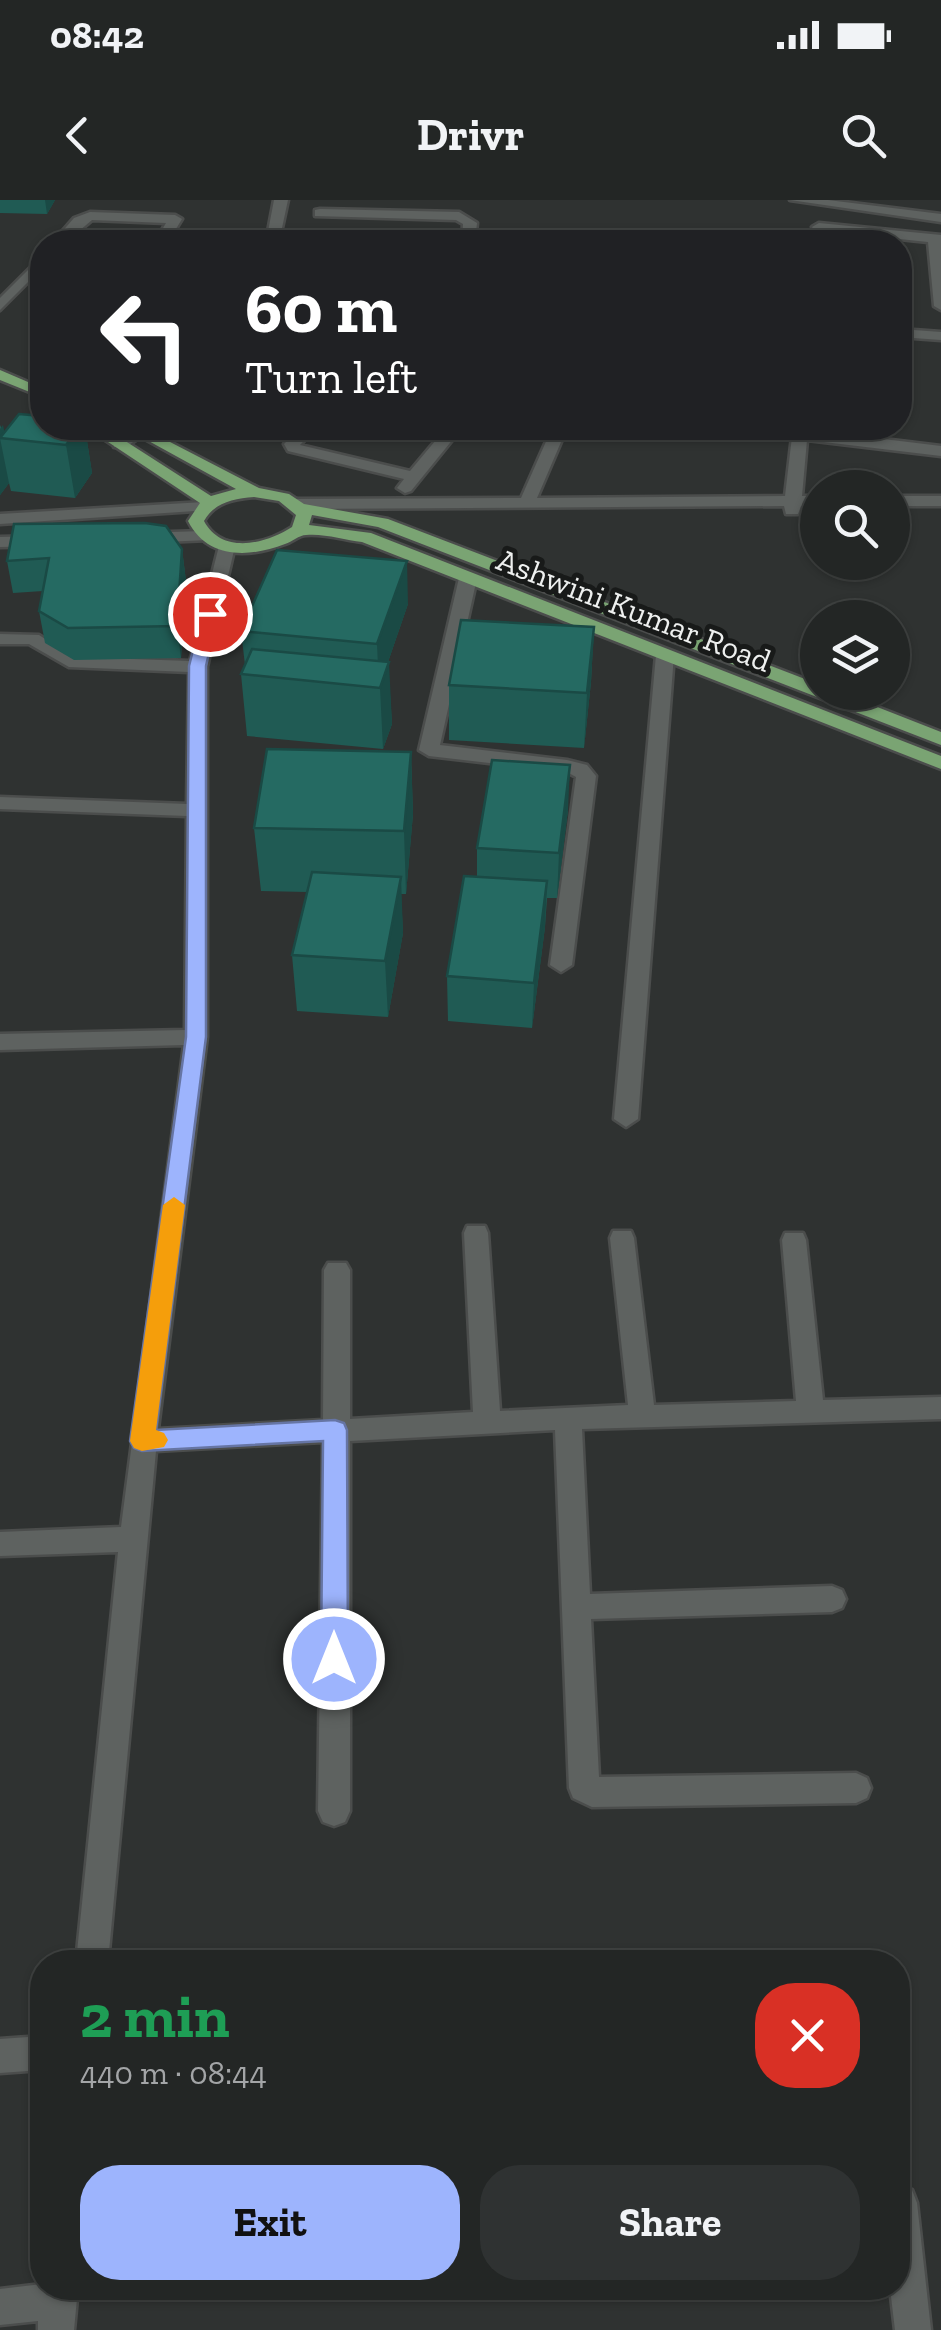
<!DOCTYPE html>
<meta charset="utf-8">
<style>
:root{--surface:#232625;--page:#2f3232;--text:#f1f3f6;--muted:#a3a5a7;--line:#404342;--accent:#9db4fd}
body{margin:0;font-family:"Zilla Slab",serif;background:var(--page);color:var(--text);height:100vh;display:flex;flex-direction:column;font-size:38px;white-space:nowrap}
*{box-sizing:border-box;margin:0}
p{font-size:32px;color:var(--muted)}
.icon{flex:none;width:55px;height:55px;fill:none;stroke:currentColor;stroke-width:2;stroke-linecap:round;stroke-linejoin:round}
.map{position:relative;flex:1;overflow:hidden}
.drawer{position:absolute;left:30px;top:1750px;width:880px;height:350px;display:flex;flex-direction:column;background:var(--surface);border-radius:40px;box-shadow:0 2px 8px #0004,0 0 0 2px var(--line)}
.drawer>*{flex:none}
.top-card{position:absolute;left:30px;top:30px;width:882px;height:210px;border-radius:40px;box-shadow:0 2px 8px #0004,0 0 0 2px var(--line);background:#202124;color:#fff;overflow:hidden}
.fabs{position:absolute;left:800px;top:270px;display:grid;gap:20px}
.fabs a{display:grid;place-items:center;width:110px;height:110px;border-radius:50%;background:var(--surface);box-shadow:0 2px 8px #0004,0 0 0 2px var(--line);font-size:50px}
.pin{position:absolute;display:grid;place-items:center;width:85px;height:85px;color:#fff;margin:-42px;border:5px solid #fff;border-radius:50%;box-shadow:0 2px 10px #0007}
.me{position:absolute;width:110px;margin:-55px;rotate:0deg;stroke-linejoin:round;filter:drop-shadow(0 0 8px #0008)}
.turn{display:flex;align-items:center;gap:35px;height:210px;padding:0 50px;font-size:45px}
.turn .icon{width:130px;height:130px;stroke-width:2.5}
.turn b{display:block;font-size:70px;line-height:85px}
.round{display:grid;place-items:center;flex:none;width:105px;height:105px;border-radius:40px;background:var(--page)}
.overview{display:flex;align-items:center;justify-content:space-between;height:170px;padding:0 50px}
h1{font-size:60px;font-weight:700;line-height:75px;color:#1e9e55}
.cta{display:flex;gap:20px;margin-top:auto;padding:20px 50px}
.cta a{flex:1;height:115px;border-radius:40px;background:var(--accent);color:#111;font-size:40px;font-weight:700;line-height:115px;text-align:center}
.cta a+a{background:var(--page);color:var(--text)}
.status{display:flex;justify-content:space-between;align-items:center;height:70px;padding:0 50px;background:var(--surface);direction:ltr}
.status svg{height:28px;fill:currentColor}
header{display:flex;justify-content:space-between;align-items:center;height:130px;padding:0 50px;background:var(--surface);font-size:45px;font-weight:700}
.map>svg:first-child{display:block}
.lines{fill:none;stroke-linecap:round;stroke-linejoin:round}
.minor-casing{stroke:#4b4d4c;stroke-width:5}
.major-casing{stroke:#4b4d4c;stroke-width:5}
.minor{fill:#5e6260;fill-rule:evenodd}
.major{fill:#7aa473;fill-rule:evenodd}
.wall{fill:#205b54}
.shaded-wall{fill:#1a4a45}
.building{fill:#256a62;stroke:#1a4a45;stroke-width:2.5}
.route{fill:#9db4fd;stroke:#6675a4;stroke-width:2.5}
.slow{fill:#f59e0b}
.labels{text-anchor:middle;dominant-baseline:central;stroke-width:10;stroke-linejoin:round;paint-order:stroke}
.far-street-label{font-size:32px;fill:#eef0ef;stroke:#181a19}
</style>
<div class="status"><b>08:42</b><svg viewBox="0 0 49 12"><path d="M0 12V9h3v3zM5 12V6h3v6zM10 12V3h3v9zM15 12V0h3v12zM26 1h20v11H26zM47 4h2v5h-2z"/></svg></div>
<header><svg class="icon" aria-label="back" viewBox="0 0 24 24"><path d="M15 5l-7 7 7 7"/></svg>Drivr<svg class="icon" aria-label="search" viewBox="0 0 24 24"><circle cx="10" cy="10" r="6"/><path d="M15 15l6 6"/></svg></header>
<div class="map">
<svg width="941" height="2130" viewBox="0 0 941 2130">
<rect width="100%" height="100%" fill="#2f3231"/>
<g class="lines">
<defs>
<path id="minor" d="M274 0H288L279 42H266Z
M790 0H828L941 14V22Z
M320 9 459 12 477 23 475 42H462L463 24 456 20 315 16V10Z
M90 12 175 15 182 19 168 42H155L166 23 92 20 66 42H53L74 18Z
M819 23 941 35V110L934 106 928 42 814 30 812 27Z
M42 56V68L0 110V98Z
M900 129 941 132V140L900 137Z
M135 228H153L126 247H114V241Z
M300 228H316L300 245 410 271 446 228H462L411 291 405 293 397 288 404 279 288 251 284 244Z
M552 228H567L537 298 785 296 793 228 941 246V256L807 240 802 296H818V306H801L798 314H786L784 306 297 309 289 304 297 299 521 298Z
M892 296H941V306H892Z
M204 302 212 307 210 310 0 324V314Z
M203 331 211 336 209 340 140 343 132 338 140 333Z
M0 337 45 336 53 341 45 346 0 347Z
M227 341 235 346 207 467V837L158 1229 323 1220 324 1070 328 1063H346L350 1070V1219L473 1212 464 1033 467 1026H485L488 1033 500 1211 628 1205 610 1038 613 1031H631L634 1038 654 1205 796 1201 782 1040 785 1033H803L806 1040 823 1200 941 1197V1219L582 1229 590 1394 832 1386 842 1390 846 1399 842 1408 832 1412 591 1419 599 1577 856 1573 867 1578 871 1588 867 1598 856 1603 592 1607 573 1598 569 1588 555 1230 350 1241V1611L345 1622 334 1626 323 1622 318 1611 323 1242 156 1251 108 1762H76L118 1352 0 1356V1332L121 1327 184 845 0 850V834L185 830 187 616 0 609V597L187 604 189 472 69 467 29 444H0V434L39 435 73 457 190 461 219 346Z
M468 373 477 378 440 545 567 560 587 565 596 576 572 765 561 772 550 765 576 577 567 572 429 556 419 550 459 378Z
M665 450 674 455 638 919 626 927 614 919 656 455Z
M42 1836V1870L0 1873V1839Z
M898 1986 912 1990 917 2003 931 2130H895L890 2088H898Z
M42 2084V2088H78L74 2130H38V2121L0 2125V2089Z"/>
<path id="major" d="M0 170 42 188V197L0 180Z
M87 228H105L211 296 236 289 125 228H143L259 288 289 294 304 304 388 319 818 484V492H839L941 532V545L378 327 312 315 309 325 371 333 941 556V569L362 342C345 340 323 333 306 335 299 335 292 342 285 344 249 358 207 359 188 321L200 303ZM254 297 279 301 296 315 292 327C266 344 222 355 204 321 215 302 233 299 254 297Z"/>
</defs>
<use href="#minor" class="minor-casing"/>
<use href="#major" class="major-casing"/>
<use href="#minor" class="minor"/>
<use href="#major" class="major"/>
</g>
<path class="wall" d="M0 0H55L47 14 0 13Z
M0 225 4 233 42 228H85L92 273 75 298 11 291 9 283 0 295Z
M182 349 186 381 181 458 74 460 45 443 39 411 43 391 13 393 7 361Z
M408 404 388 462 392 524 383 549 247 536 241 474 245 465 241 431Z
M594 427 591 482 584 548 449 540V485Z
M411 552 413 614 406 694H401L403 733 388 817 297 811 292 755 307 692 261 691 254 628Z
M568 610 557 698H547L545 727 532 828 448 821 447 776 477 677V648Z"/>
<path class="shaded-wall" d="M45 0H55L47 14Z
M3 225 6 239 0 238 9 283 0 295V229Z
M79 228H85L92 273 75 298 66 245Z
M182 349 186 381 181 458 177 426Z
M407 361 408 404 379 488 377 444Z
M594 427 591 482 584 548 587 493Z
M389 462 392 524 383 549 380 488Z
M411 552 413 614 406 694 404 631Z
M570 565 568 610 557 698 559 653Z
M401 677 403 733 388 817 385 761Z
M547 681 545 727 532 828 534 783Z"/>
<path class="building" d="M19 214 42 216V228H79L66 245 0 238Z
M145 323 166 326 182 349 177 426 68 428 39 411 49 358 7 361 14 324Z
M277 350 407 361 377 444 241 431Z
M461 420 594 427 587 493 449 485Z
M252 449 389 462 380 488 241 474Z
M267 549 411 552 404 631 254 628Z
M492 560 570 565 559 653 477 648Z
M312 672 401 677 385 761 292 755Z
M464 676 547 681 534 783 447 776Z"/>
<path class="route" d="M210 409 218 414 206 466V837L156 1230 335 1220 344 1223 347 1230 348 1459 344 1467 334 1471 325 1467 321 1459 323 1241 142 1251 134 1248 130 1241 186 837 189 466 202 414Z"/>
<path class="slow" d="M174 997 185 1005 156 1230 164 1233 168 1240 164 1247 142 1251 134 1248 130 1241 163 1005Z"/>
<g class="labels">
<g class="far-street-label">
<text transform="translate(634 410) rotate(21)">Ashwini Kumar Road</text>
</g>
</g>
</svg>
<div class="fabs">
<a><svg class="icon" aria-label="search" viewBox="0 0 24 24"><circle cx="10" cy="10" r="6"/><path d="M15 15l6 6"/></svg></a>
<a><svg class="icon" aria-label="layers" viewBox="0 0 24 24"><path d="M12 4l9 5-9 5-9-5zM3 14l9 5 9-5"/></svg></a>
</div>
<div class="pin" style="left:210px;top:414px;background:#d93025"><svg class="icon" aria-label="arrive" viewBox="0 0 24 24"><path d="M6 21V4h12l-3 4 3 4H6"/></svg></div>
<svg class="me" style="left:334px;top:1459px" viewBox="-20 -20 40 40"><circle r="17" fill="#9db4fd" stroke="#fff" stroke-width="3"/><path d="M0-11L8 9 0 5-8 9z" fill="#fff"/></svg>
<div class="top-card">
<div class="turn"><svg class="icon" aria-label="left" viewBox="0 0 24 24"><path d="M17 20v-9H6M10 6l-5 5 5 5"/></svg><div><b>60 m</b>Turn left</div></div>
</div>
<section class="drawer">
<div class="overview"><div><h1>2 min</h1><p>440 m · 08:44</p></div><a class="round" style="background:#d93025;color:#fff"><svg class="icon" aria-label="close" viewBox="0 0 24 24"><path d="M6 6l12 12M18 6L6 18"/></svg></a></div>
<div class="cta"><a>Exit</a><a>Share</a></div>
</section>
</div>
